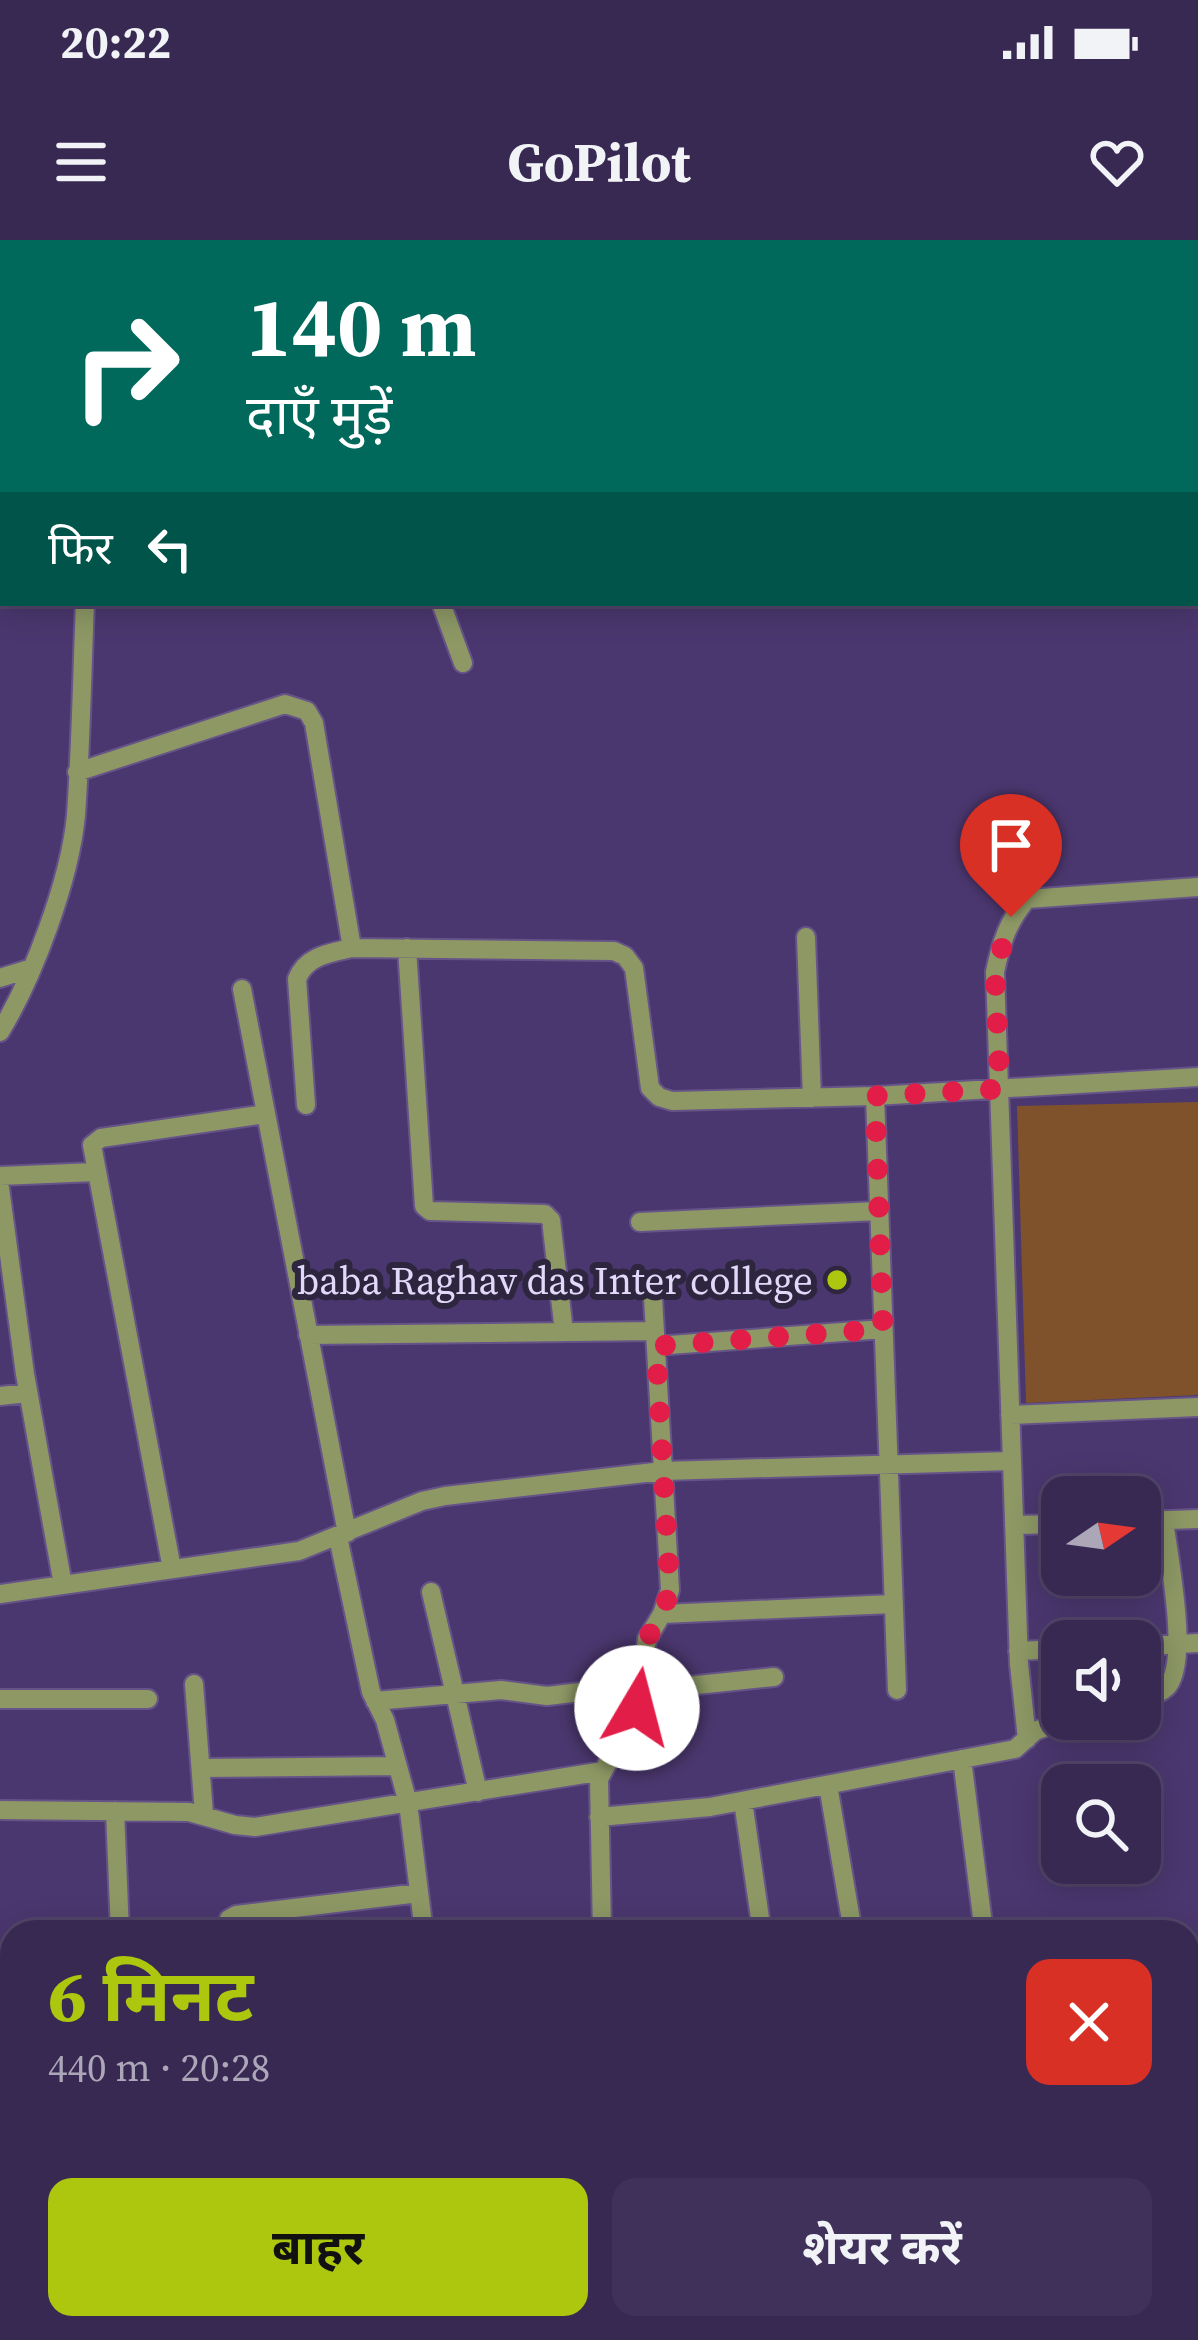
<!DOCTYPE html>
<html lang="hi">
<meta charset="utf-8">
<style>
:root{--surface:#382953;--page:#3f315a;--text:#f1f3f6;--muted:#aba6b8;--line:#52456a;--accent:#adc60e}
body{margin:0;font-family:"Source Serif 4","Noto Sans Devanagari",serif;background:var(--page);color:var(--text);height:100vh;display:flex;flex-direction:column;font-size:45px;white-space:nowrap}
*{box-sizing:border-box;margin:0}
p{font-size:39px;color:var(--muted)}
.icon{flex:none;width:66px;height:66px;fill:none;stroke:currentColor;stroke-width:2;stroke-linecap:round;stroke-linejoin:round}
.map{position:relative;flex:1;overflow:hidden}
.drawer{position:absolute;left:0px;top:1680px;width:1200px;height:420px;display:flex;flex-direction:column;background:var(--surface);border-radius:36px 36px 0 0;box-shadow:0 6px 30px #0003,0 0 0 3px var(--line)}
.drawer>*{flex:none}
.hud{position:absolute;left:0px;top:0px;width:1200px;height:366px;box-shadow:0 6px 30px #0003,0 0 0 3px var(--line);background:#00695c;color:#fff;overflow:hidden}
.needle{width:78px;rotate:77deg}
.fabs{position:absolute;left:1041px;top:1236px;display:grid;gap:24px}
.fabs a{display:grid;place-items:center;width:120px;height:120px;border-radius:24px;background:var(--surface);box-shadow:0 6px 30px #0003,0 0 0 3px var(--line);font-size:60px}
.pin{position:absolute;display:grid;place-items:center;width:102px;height:102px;color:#fff;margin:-123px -51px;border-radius:50% 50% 50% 0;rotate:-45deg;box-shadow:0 0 12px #0007}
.pin .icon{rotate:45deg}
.me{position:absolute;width:132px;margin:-66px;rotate:8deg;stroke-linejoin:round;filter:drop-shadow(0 0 9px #0008)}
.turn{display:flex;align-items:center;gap:42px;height:252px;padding:0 48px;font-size:54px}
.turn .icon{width:156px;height:156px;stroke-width:2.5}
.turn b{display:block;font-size:84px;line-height:102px}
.then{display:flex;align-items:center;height:114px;padding:0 48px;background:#0003;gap:24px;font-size:45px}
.round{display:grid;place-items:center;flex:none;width:126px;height:126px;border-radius:24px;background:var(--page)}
.summary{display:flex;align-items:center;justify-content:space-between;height:204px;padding:0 48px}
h1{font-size:72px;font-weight:700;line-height:90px;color:var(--accent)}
.cta{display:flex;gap:24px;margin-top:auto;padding:24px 48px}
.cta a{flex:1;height:138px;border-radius:24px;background:var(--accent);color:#111;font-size:48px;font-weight:700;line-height:138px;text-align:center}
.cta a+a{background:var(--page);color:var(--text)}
.status{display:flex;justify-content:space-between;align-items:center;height:84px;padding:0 60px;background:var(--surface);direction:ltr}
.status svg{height:33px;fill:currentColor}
header{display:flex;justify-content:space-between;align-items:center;height:156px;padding:0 48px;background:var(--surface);font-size:54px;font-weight:700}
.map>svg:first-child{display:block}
.green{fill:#80522c}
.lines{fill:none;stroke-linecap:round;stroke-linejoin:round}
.minor-casing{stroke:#665488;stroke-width:22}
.major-casing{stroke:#665488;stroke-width:28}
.minor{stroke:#8d9865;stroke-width:18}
.major{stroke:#d4ea7e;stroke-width:24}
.route{stroke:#e11d48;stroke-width:21;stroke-dasharray:0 37.8}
.poi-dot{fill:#adc60e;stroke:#2e253f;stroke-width:4.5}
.labels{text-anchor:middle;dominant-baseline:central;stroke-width:12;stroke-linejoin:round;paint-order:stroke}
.poi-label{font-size:39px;fill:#e2d9fa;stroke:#2e253f;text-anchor:end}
</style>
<div class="status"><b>20:22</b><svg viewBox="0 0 49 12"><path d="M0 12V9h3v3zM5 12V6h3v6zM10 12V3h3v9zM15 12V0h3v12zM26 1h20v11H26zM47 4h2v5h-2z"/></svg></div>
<header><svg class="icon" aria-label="menu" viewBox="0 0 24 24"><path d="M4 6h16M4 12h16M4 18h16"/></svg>GoPilot<svg class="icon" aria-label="heart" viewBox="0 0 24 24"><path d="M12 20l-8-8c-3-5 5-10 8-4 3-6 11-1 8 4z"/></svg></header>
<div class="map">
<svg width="1198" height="2100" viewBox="0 0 1198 2100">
<rect width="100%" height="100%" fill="#4b376f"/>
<path class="green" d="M1198 862V1155L1026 1163 1017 866Z"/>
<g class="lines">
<defs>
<path id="minor" d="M19 0 20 3
M232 0 233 3
M596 0 597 3
M906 0 907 3
M1137 0V3
M375 3 385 0
M696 3 706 0
M872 3 880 0
M0 201H3
M441 363 463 423
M77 532 285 464 307 471 314 483 352 708
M806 697 812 858
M407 708 424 966 430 971 545 974 551 980 564 1092
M0 738 32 728
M242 749 347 1293
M0 792C33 738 70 640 76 575 81 505 82 434 85 363
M875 856 897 1450
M306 865 297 739C306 716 329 713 352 708L614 711 625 716 634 728 650 848 659 857 672 861 875 856 1198 837
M0 936 95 932
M0 948 25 1134 63 1345
M640 982 878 971
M308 1095 655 1091
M656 1106 883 1089
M0 1156 28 1153
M1010 1175 1198 1167
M1140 1281 1198 1279
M1014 1285 1062 1284
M338 1297 371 1452 385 1480 408 1563 424 1692
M172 1329 92 905 101 898 266 874
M431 1352 478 1552
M0 1354 299 1311 422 1261 445 1256 663 1231 1011 1221
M662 1374 892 1364
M1140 1406 1198 1403
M1018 1411 1062 1409
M194 1444 204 1574
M639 1451 774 1437
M0 1459H148
M1140 1459C1148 1457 1160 1454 1166 1448 1191 1424 1168 1315 1164 1280
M375 1461 501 1450 547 1456 640 1445
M1027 1499 1019 1424 995 732C1001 703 1008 681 1027 659L1198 647
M962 1519 984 1692
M201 1528 398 1526
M828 1545 853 1692
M743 1561 762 1692
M0 1570 189 1572 235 1585 255 1587 603 1531
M115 1571 120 1692
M599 1577 710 1567 1015 1509 1035 1491 1068 1479
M228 1692 229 1679 236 1675 419 1653
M602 1692 599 1539 637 1468 647 1399 662 1374 670 1350 653 1058
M0 1778 12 1777
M0 1907H12
M0 2035H12
M381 2088 382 2100
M804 2088V2100
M576 2100 577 2088"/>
<path id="major" d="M744 0 745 3
M1197 350H1198"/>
</defs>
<use href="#minor" class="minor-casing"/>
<use href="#major" class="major-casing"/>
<use href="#minor" class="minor"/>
<use href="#major" class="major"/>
</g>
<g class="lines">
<path class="route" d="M637 1468 647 1399 662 1374 670 1350 656 1106 883 1089 875 856 1000 849 995 732 1011 677"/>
</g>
<circle class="poi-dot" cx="837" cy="1040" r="12"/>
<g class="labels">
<g class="poi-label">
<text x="813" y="1040">baba Raghav das Inter college</text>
</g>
</g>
</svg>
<div class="fabs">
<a><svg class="needle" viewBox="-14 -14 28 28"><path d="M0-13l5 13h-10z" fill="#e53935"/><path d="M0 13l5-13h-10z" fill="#aba6b8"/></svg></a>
<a><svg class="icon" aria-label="sound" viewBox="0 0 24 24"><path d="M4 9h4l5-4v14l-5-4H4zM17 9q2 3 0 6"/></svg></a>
<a><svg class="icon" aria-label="search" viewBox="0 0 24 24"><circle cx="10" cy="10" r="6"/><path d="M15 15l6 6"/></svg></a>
</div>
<div class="pin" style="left:1011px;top:677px;background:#d93025"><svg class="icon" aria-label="arrive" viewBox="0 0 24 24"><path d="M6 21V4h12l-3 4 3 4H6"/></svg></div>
<svg class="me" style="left:637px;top:1468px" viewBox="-20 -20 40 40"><circle r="19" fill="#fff"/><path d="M0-13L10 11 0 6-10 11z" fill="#e11d48"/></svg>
<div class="hud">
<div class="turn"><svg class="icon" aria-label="right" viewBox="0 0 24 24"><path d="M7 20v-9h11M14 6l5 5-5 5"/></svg><div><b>140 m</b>दाएँ मुड़ें</div></div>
<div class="then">फिर<svg class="icon" aria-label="left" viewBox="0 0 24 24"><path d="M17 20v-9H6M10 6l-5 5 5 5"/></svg></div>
</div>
<section class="drawer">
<div class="summary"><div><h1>6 मिनट</h1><p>440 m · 20:28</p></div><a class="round" style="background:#d93025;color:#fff"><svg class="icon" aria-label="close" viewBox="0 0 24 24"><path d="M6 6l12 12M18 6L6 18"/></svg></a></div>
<div class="cta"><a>बाहर</a><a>शेयर करें</a></div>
</section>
</div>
